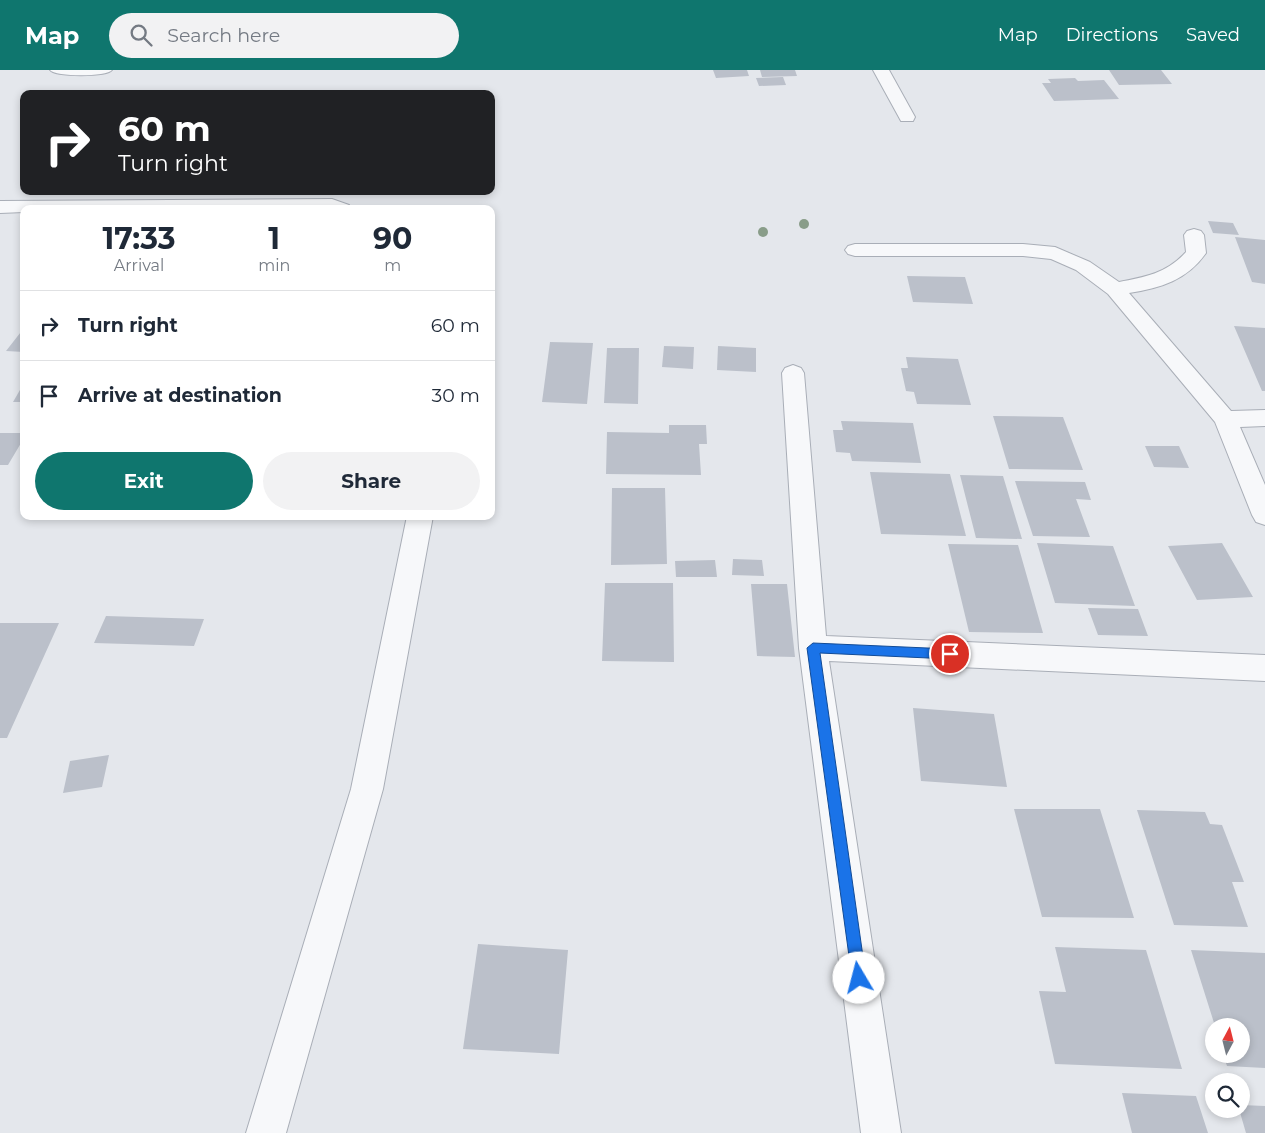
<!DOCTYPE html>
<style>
:root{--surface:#fff;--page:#f2f2f3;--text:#1f2937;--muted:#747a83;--line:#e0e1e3;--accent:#0f766e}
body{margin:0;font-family:Montserrat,sans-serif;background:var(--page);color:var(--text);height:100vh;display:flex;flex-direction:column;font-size:19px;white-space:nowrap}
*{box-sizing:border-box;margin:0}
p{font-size:16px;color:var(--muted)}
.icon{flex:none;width:28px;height:28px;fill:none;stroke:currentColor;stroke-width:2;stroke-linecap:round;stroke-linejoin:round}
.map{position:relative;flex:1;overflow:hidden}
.panel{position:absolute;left:20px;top:135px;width:475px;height:315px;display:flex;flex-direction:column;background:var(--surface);border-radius:10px;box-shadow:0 2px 8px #0003}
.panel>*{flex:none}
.hud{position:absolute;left:20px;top:20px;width:475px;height:105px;border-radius:10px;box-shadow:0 2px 8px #0003;background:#202124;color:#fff;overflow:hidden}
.needle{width:32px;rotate:7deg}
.tools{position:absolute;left:1205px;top:948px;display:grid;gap:10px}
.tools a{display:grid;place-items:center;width:45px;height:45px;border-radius:50%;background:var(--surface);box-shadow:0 2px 8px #0003;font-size:25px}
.pin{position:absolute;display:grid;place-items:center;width:42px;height:42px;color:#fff;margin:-21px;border:2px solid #fff;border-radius:50%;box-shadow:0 1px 5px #0007}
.me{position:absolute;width:55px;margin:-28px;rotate:352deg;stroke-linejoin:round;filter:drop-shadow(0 0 4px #0008)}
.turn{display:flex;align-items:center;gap:18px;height:105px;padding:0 15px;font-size:22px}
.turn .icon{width:65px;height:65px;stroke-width:2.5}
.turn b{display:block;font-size:35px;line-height:42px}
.eta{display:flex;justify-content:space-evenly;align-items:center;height:85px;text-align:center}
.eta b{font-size:30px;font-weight:700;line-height:35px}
.primary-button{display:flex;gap:10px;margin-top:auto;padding:10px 15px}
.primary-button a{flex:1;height:58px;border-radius:30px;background:var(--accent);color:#fff;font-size:20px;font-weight:700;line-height:58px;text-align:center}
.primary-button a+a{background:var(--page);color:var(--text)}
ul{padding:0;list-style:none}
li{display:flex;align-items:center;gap:15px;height:70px;padding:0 15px;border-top:1px solid var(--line)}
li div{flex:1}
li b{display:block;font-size:19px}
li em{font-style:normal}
header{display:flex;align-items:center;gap:30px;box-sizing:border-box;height:70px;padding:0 25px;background:var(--accent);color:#fff}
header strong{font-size:24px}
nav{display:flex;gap:28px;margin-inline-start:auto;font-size:18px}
.search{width:350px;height:45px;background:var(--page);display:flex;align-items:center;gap:12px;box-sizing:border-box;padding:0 18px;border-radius:28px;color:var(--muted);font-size:19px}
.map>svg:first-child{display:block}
.building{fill:#bbc0ca}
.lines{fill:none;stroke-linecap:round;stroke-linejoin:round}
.minor-casing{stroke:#a9aeb7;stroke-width:2}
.minor{fill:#f7f8fa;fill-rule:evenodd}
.tree{fill:#899d89}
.route{fill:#1a73e8;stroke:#114b97}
</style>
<header>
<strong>Map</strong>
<div class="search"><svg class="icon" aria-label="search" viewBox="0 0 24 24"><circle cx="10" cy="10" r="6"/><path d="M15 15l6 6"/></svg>Search here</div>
<nav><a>Map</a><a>Directions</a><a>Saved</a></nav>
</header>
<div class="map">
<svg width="1265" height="1063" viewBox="0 0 1265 1063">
<rect width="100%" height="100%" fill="#e4e7ec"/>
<path class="building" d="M713 0H747L749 6 716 8Z
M760 0H795L797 6 762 7Z
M1109 0H1161L1172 14 1119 15Z
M783 7 786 15 759 16 756 8Z
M1075 8 1078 11 1104 10 1119 29 1054 31 1042 13H1051L1048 9Z
M1208 151 1233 153 1239 165 1213 163Z
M1235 167 1265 170V214L1252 212Z
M907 206 965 207 973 234 913 232Z
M1234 256 1265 258V321H1262Z
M24 258V282L6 281Z
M550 272 593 273 587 334 542 332Z
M664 276 694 277 693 299 662 297Z
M718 276 756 278V302L717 300Z
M607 278H639L638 334 604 333Z
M906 287 958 289 971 335 917 334 914 322 906 321 901 298H908Z
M24 313V332H13Z
M993 346 1063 347 1083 400 1009 399Z
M841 351 913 353 921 393 852 391 850 383 836 382 833 360H843Z
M669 355H706L707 374H699L701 405 606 404 607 362 669 363Z
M0 363H24V368L8 395H0Z
M1145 376H1179L1189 398 1154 397Z
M870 402 950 404 966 466 881 464Z
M960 405 1003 406 1022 469 976 468Z
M1015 411 1085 412 1091 430 1076 429 1090 467 1033 466Z
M612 418H665L667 494 611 495Z
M1037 473 1113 476 1135 536 1055 533Z
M1222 473 1253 527 1197 530 1168 476Z
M948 474 1018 475 1043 563 969 562Z
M733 489 762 490 764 506 732 505Z
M715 490 717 507H676L675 491Z
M605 513H673L674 592 602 591Z
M751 514H787L795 587 757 586Z
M1088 538 1138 539 1148 566 1098 565Z
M106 546 204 549 194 576 94 573Z
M0 553H59L7 668H0Z
M913 638 994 644 1007 717 921 711Z
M109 685 102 717 63 723 70 691Z
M1014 739H1100L1134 848 1042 847Z
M1137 740 1205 742 1210 754 1222 755 1244 812H1232L1248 857 1174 855Z
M478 874 568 880 559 984 463 979Z
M1055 877 1146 880 1182 999 1055 994 1039 921 1066 922Z
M1191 880 1265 883V998L1227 996 1223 984H1241V956H1215Z
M1122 1023 1196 1026 1208 1063H1132Z
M1241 1035 1265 1036V1063H1246L1239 1039H1241Z"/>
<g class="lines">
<defs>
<path id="minor" d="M50 0H112C107 7 55 7 50 0Z
M873 0H889L915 47 913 51H901Z
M332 129 349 135 351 139H24V142L0 143V131Z
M1194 159 1201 161 1204 165 1206 183C1187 210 1161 218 1129 223L1231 341 1265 340V356L1240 357 1265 415V455L1256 452 1252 445 1215 352 1108 224 1076 200 1051 189 1023 186H855L848 184 845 180 848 176 855 174H1023L1055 177 1090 192 1119 212C1146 207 1167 203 1186 182L1184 165 1187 161Z
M793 295 801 298 804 303 826 566 1265 585V611L829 591 901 1063H861L799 578 782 303 785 298Z
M407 446H433L383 719 286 1063H246L351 719Z"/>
</defs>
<use href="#minor" class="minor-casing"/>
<use href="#minor" class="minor"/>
</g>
<g class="tree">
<circle cx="804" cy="154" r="5"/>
<circle cx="763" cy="162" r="5"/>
</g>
<path class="route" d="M813 573 950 579 956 584 950 589 820 583 866 908 864 913 859 915 854 913 852 908 807 578Z"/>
</svg>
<div class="tools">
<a><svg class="needle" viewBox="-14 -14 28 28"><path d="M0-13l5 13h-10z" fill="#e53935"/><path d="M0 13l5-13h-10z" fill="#747a83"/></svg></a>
<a><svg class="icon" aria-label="search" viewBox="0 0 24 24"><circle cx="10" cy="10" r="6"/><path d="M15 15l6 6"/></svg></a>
</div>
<div class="pin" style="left:950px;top:584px;background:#d93025"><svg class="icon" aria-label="arrive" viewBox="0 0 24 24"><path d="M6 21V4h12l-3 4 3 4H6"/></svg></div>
<svg class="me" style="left:859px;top:908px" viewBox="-20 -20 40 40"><circle r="19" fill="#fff"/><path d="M0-13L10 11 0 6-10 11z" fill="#1a73e8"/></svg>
<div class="hud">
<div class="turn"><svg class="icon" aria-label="right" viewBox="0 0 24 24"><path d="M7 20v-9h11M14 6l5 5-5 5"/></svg><div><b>60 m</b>Turn right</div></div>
</div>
<section class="panel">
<div class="eta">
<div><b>17:33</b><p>Arrival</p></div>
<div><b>1</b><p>min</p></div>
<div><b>90</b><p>m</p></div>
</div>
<ul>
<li><svg class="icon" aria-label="right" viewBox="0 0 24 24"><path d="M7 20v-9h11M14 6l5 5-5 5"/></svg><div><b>Turn right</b></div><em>60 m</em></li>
<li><svg class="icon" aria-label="arrive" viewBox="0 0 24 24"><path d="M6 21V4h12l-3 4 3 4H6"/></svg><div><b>Arrive at destination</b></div><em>30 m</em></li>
</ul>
<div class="primary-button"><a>Exit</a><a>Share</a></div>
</section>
</div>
